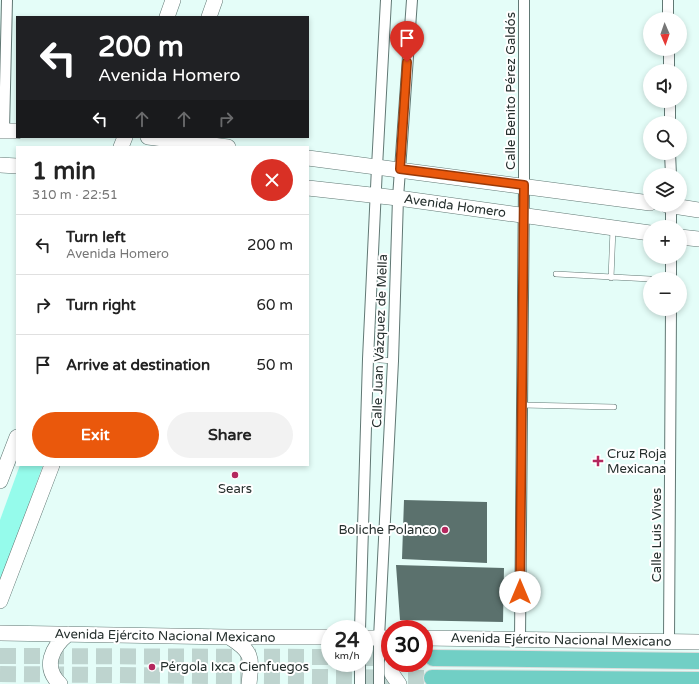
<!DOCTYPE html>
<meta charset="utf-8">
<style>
:root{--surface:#fff;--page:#f2f2f2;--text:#222;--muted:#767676;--line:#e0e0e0;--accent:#ea580c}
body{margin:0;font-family:"Varela Round",sans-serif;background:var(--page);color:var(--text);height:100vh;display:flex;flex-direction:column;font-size:15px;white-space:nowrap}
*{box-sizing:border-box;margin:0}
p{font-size:13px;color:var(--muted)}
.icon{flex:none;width:22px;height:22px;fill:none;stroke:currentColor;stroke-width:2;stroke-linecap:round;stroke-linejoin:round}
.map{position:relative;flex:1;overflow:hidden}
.details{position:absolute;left:16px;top:146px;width:293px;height:320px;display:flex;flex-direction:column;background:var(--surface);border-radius:0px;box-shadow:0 2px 6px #0003}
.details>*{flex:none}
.guide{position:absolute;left:16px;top:16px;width:293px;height:122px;border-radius:0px;box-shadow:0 2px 6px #0003;background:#202124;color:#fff;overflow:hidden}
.needle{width:26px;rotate:178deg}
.controls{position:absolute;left:643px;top:12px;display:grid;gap:8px}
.controls a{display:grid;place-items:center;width:44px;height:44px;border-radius:50%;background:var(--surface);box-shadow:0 2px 6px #0003;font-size:20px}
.speed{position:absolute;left:321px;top:620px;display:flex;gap:8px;font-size:20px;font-weight:700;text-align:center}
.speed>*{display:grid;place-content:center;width:52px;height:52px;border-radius:50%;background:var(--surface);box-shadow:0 2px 6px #0003;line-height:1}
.speed small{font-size:10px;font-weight:400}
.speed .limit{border:6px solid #d22;background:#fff;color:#111}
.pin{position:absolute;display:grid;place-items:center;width:34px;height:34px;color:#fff;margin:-41px -17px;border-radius:50% 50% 50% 0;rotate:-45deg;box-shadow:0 0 4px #0007}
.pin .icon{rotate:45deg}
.me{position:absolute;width:44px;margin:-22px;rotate:0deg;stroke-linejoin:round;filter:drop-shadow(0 0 3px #0008)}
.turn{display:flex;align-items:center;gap:14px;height:84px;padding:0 16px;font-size:18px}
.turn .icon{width:52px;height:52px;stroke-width:2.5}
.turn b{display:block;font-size:28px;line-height:34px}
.lanes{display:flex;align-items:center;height:38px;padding:0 16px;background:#0003;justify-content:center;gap:20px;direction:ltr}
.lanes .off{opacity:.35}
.round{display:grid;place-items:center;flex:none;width:42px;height:42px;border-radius:21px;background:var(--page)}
.headline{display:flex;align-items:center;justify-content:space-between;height:68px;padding:0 16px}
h1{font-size:24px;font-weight:700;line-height:30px}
.cta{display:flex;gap:8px;margin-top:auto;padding:8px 16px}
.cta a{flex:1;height:46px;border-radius:24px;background:var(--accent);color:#fff;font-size:16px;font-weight:700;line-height:46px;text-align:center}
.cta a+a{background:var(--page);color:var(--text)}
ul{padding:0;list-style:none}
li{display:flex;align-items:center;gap:12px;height:60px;padding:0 16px;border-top:1px solid var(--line)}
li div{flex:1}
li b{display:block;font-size:15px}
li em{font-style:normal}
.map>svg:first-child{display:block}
.green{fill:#95fbeb}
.building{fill:#5b716d}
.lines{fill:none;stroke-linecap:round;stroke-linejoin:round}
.primary-tunnel{stroke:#bed4cf;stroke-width:16;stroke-dasharray:16 8;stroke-linecap:butt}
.lane-casing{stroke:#617874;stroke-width:6}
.street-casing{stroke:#617874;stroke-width:12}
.secondary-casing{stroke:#617874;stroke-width:16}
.primary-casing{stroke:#dcdedd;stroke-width:18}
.lane{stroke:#fff;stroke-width:5}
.street{stroke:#fff;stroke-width:10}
.secondary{stroke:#fff;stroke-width:15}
.primary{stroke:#71cfc5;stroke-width:16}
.route-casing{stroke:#983908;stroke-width:10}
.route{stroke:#ea580c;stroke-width:7}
.poi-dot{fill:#b4275e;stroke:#fff;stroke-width:1.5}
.labels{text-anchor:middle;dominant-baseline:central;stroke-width:4;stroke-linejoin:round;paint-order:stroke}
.street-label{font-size:13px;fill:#252f2d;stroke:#fff}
.poi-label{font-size:13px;fill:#252f2d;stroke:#fff;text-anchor:start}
</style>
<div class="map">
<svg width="699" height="684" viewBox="0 0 699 684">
<rect width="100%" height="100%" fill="#e4fdf8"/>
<path class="green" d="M20 465H43L0 585V520Z"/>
<path class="building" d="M404 500 487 502V563L402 559Z
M396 565 504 568 503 622 400 620Z"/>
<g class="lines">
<path class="primary-tunnel" d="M0 656 330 657
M364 658H390
M0 674 432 678"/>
<defs>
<path id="lane" d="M556 274 650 279
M611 278 613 229
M368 359 393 361
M522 405 614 407"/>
<path id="street" d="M668 0V19
M669 49V71
M670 101V123
M4 131 7 0
M670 153 671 175
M671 205V227
M671 279V257
M360 629 368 359 377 167 386 0
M520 639 524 185V0
M669 641 671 309
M360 663V684
M379 684V638L393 361 398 198 412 0"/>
<path id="secondary" d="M167 17 173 0
M209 17 215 0
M0 131H17
M148 137 228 147
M121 147 125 137
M308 158 650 203
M0 165 17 166
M308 188 398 198 650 233
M667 205 699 210
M680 237 699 239
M0 481 17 437
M0 601 52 465
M0 633 229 637H330
M229 637C253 652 252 657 249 684
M364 638H390
M424 638 699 642
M392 663V674L399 684
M60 684C42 667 52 647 68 634"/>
<path id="primary" d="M433 658 699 661
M432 678 699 680"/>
</defs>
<use href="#lane" class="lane-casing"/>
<use href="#street" class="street-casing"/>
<use href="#secondary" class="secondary-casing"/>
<use href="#primary" class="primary-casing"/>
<use href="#lane" class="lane"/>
<use href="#street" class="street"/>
<use href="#secondary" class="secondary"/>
<use href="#primary" class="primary"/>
</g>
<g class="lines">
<defs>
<path id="route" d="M407 62 400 169 524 185 520 592"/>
</defs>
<use href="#route" class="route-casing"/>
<use href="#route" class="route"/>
</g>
<g class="poi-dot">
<path d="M596 455h4v4h4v4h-4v4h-4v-4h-4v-4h4z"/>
<circle cx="235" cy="475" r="4"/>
<circle cx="445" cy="530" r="4"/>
<circle cx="152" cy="667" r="4"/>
</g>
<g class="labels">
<g class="street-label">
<text transform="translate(511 91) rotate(-90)">Calle Benito Pérez Galdós</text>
<text transform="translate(455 206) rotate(8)">Avenida Homero</text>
<text transform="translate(380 341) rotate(-88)">Calle Juan Vázquez de Mella</text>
<text transform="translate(657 535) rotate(-90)">Calle Luis Vives</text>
<text transform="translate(165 636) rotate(1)">Avenida Ejército Nacional Mexicano</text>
<text transform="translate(561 640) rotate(1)">Avenida Ejército Nacional Mexicano</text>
</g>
<g class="poi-label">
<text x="607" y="454">Cruz Roja<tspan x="607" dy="15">Mexicana</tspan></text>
<text x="235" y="489" text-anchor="middle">Sears</text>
<text x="437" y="530" text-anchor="end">Boliche Polanco</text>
<text x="160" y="667">Pérgola Ixca Cienfuegos</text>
</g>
</g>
</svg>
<div class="controls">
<a><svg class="needle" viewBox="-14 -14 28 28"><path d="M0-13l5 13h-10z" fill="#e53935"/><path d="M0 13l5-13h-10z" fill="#767676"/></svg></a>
<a><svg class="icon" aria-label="sound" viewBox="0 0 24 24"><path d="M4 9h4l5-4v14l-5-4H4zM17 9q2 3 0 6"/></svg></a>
<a><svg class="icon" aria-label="search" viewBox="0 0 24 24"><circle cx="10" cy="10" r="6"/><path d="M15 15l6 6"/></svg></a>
<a><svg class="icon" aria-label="layers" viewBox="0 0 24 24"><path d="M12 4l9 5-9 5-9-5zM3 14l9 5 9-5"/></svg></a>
<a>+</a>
<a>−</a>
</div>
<div class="speed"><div>24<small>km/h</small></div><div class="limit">30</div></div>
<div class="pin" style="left:407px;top:62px;background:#d93025"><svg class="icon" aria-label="arrive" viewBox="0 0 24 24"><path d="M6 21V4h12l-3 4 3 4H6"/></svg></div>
<svg class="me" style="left:520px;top:592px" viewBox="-20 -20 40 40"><circle r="19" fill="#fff"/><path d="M0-13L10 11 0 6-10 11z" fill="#ea580c"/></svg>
<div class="guide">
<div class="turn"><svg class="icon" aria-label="left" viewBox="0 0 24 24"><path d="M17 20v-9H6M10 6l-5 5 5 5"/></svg><div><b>200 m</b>Avenida Homero</div></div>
<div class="lanes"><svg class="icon" aria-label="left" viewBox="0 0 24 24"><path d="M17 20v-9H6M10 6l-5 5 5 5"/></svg><svg class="icon off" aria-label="ahead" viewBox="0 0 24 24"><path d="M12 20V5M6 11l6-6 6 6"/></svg><svg class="icon off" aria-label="ahead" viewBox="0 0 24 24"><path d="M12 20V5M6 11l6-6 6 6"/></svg><svg class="icon off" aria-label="right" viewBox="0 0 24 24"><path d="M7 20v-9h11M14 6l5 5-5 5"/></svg></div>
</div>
<section class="details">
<div class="headline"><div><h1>1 min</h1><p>310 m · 22:51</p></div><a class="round" style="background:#d93025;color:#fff"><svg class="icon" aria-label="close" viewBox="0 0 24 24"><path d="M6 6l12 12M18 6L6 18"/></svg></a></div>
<ul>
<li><svg class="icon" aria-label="left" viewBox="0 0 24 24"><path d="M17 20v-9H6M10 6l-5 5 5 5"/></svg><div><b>Turn left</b><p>Avenida Homero</p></div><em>200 m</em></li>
<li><svg class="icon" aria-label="right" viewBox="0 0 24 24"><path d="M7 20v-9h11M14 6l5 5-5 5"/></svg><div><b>Turn right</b></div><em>60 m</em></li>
<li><svg class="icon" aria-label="arrive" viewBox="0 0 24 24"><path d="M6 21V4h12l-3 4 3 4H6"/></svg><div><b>Arrive at destination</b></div><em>50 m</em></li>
</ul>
<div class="cta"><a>Exit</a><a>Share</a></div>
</section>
</div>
